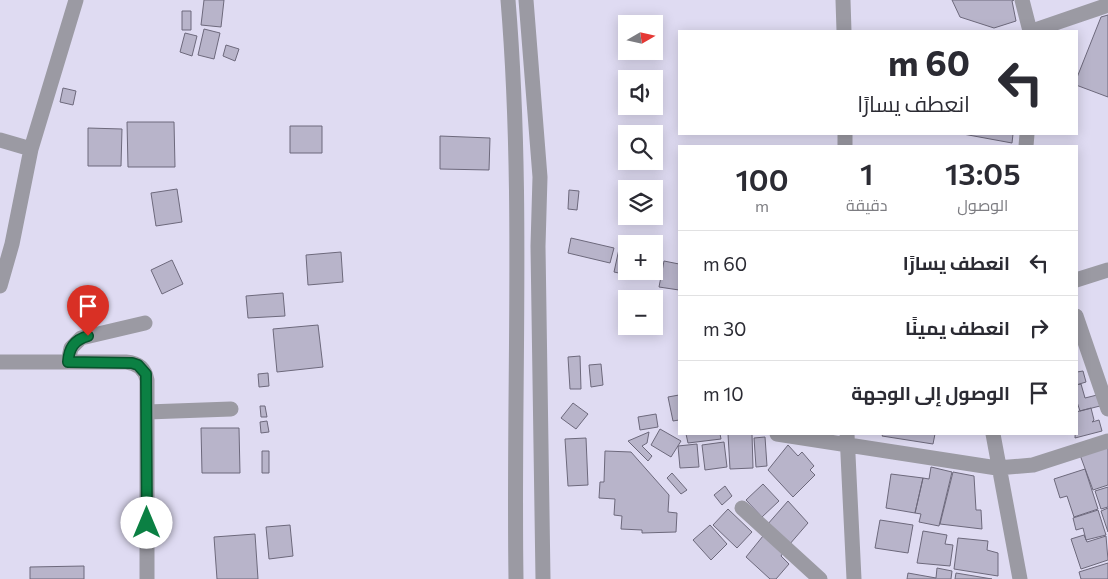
<!DOCTYPE html>
<html lang="ar">
<meta charset="utf-8">
<style>
:root{--surface:#fff;--page:#f7f7f7;--text:#2b2b33;--muted:#7c7c81;--line:#e1e1e2}
body{margin:0;font-family:Commissioner,Cairo,sans-serif;background:var(--page);color:var(--text);direction:rtl;height:100vh;display:flex;flex-direction:column;font-size:19px;white-space:nowrap}
*{box-sizing:border-box;margin:0}
p{font-size:16px;color:var(--muted)}
.icon{flex:none;width:28px;height:28px;fill:none;stroke:currentColor;stroke-width:2;stroke-linecap:round;stroke-linejoin:round}
.map{position:relative;flex:1;overflow:hidden;direction:ltr}
.details{position:absolute;left:678px;top:145px;width:400px;height:290px;display:flex;flex-direction:column;background:var(--surface);border-radius:0px;box-shadow:0 2px 12px #0003;direction:rtl}
.details>*{flex:none}
.top-card{position:absolute;left:678px;top:30px;width:400px;height:105px;border-radius:0px;box-shadow:0 2px 12px #0003;direction:rtl;background:#fff;color:var(--text);overflow:hidden}
.needle{width:32px;rotate:81deg}
.tools{position:absolute;left:618px;top:15px;display:grid;gap:10px}
.tools a{display:grid;place-items:center;width:45px;height:45px;border-radius:0px;background:var(--surface);box-shadow:0 2px 12px #0003;font-size:25px}
.pin{position:absolute;display:grid;place-items:center;width:42px;height:42px;color:#fff;margin:-51px -21px;border-radius:50% 50% 50% 0;rotate:-45deg;box-shadow:0 0 5px #0007}
.pin .icon{rotate:45deg}
.me{position:absolute;width:55px;margin:-28px;rotate:0deg;stroke-linejoin:round;filter:drop-shadow(0 0 4px #0008)}
.turn{display:flex;align-items:center;gap:18px;height:105px;padding:0 25px;font-size:22px}
.turn .icon{width:65px;height:65px;stroke-width:2.5}
.turn b{display:block;font-size:35px;line-height:42px}
.eta{display:flex;justify-content:space-evenly;align-items:center;height:85px;text-align:center}
.eta b{font-size:30px;font-weight:600;line-height:35px}
ul{padding:0;list-style:none}
li{display:flex;align-items:center;gap:15px;height:65px;padding:0 25px;border-top:1px solid var(--line)}
li div{flex:1}
li b{display:block;font-size:19px}
li em{font-style:normal}
.map>svg:first-child{display:block}
.building{fill:#b8b4ca;stroke:#6d697c}
.lines{fill:none;stroke-linecap:round;stroke-linejoin:round}
.minor{stroke:#9b9aa3;stroke-width:15}
.route-casing{stroke:#07532c;stroke-width:12}
.route{stroke:#0b8043;stroke-width:9}
</style>
<div class="map">
<svg width="1108" height="579" viewBox="0 0 1108 579">
<rect width="100%" height="100%" fill="#dfdbf2"/>
<path class="building" d="M204 0H224L221 27 201 25Z
M952 0H1014L1012 1 1016 21 994 28 960 17Z
M182 11H191V30H182Z
M1108 15V97L1076 85V80L1101 17Z
M204 29 220 33 214 59 198 55Z
M185 33 197 36 192 56 180 52Z
M226 45 239 49 235 61 223 56Z
M63 88 76 91 73 105 60 102Z
M127 122H174L175 167H128Z
M290 126H322V153H290Z
M88 128 122 129 121 166H88Z
M963 134H1013L1012 143Z
M440 136 490 138 489 170 440 169Z
M177 189 182 222 156 226 151 193Z
M569 190 579 191 577 210 568 209Z
M571 238 614 248 610 263 568 253Z
M619 249 626 251V271H643L642 278 614 272Z
M341 252 343 282 308 285 306 255Z
M172 260 183 284 162 294 151 270Z
M664 261 679 264V290L659 287Z
M283 293 285 316 248 318 246 296Z
M318 325 323 367 277 372 273 329Z
M580 356 581 389H570L568 357Z
M601 364 603 385 591 387 589 365Z
M1076 368 1077 372 1083 371 1086 382 1076 385Z
M268 373 269 386 259 387 258 374Z
M1081 384 1085 398 1097 395 1100 406 1080 411 1076 399V385Z
M679 395V420L673 421 668 397Z
M573 403 588 414 576 429 561 418Z
M260 406H265L267 417H261Z
M1091 408 1094 420 1092 422 1099 420 1102 431 1075 438 1076 412Z
M656 414 658 427 640 430 638 417Z
M267 421 269 432 261 433 260 422Z
M201 428H239L240 473H202Z
M660 429 681 441 671 457 651 445Z
M649 432 647 443 642 446 652 456 648 461 628 441Z
M686 434H720L721 439 688 443Z
M728 434H752L753 468 730 469Z
M883 434H935L933 444 882 436Z
M765 437 767 466 756 467 754 438Z
M586 438 588 485 568 486 565 439Z
M724 442 727 467 705 470 702 445Z
M697 444 699 467 680 468 678 446Z
M788 445 798 456 802 452 814 466 810 470 815 475 793 497 768 470Z
M1108 447V485L1093 490 1080 455Z
M262 451H269V473H262Z
M605 451 631 452 669 495 668 512 677 513 676 532 642 533V530L621 529 622 516 614 515 615 499 599 498 600 482H604Z
M931 467 952 472 939 526 919 522 921 514 915 513 923 478 929 479Z
M1085 469 1098 509 1074 517 1067 496 1060 498 1054 479Z
M953 472 974 476 976 510H981L982 529 940 524Z
M672 473 687 490 681 494 667 478Z
M891 474 923 478 915 513 886 508Z
M763 484 779 501 762 517 746 500Z
M725 486 732 496 722 505 714 495Z
M1108 487V507L1101 509 1095 491Z
M788 501 808 523 789 545 767 525Z
M1108 508V532L1101 511Z
M728 509 752 532 737 548 713 525Z
M1098 510 1106 535 1086 540 1083 528 1076 530 1073 518Z
M880 520 913 525 908 553 875 548Z
M290 525 293 556 269 559 266 527Z
M710 525 727 544 711 560 693 540Z
M923 531 947 535 945 544 953 545 950 566 917 563Z
M255 534 258 579H217L214 537Z
M1084 535 1087 542 1106 536 1108 560 1081 569 1071 539Z
M763 536 783 553 781 556 789 564 776 579H770L746 557Z
M958 538 988 541 987 550 998 553V576L954 569Z
M1108 563V579H1081L1079 572Z
M84 566V579H30V567Z
M937 568 952 571 951 579H907L908 573 936 578Z
M956 573 992 579H955Z"/>
<g class="lines">
<path class="minor" d="M508 0C524 193 513 386 516 579
M526 0 540 177 538 246 543 579
M843 0 844 31
M1022 0 1030 31
M1032 31 1108 5
M845 134V146
M0 140 31 149
M1026 146 1027 134
M1076 280 1108 270
M0 286 12 244 31 149 76 0
M1076 316 1108 409
M0 362H126C138 363 145 369 147 380V579
M68 362 71 348 81 338 145 323
M147 412 231 409
M777 434 997 468 1033 465 1108 441
M847 434 854 579
M993 434 1020 579
M742 508 820 579"/>
</g>
<g class="lines">
<defs>
<path id="route" d="M88 336C74 340 69 348 68 362L132 363 138 365 146 374 147 523"/>
</defs>
<use href="#route" class="route-casing"/>
<use href="#route" class="route"/>
</g>
</svg>
<div class="tools">
<a><svg class="needle" viewBox="-14 -14 28 28"><path d="M0-13l5 13h-10z" fill="#e53935"/><path d="M0 13l5-13h-10z" fill="#7c7c81"/></svg></a>
<a><svg class="icon" aria-label="sound" viewBox="0 0 24 24"><path d="M4 9h4l5-4v14l-5-4H4zM17 9q2 3 0 6"/></svg></a>
<a><svg class="icon" aria-label="search" viewBox="0 0 24 24"><circle cx="10" cy="10" r="6"/><path d="M15 15l6 6"/></svg></a>
<a><svg class="icon" aria-label="layers" viewBox="0 0 24 24"><path d="M12 4l9 5-9 5-9-5zM3 14l9 5 9-5"/></svg></a>
<a>+</a>
<a>−</a>
</div>
<div class="pin" style="left:88px;top:336px;background:#d93025"><svg class="icon" aria-label="arrive" viewBox="0 0 24 24"><path d="M6 21V4h12l-3 4 3 4H6"/></svg></div>
<svg class="me" style="left:147px;top:523px" viewBox="-20 -20 40 40"><circle r="19" fill="#fff"/><path d="M0-13L10 11 0 6-10 11z" fill="#0b8043"/></svg>
<div class="top-card">
<div class="turn"><svg class="icon" aria-label="left" viewBox="0 0 24 24"><path d="M17 20v-9H6M10 6l-5 5 5 5"/></svg><div><b>60 m</b>انعطف يسارًا</div></div>
</div>
<section class="details">
<div class="eta">
<div><b>13:05</b><p>الوصول</p></div>
<div><b>1</b><p>دقيقة</p></div>
<div><b>100</b><p>m</p></div>
</div>
<ul>
<li><svg class="icon" aria-label="left" viewBox="0 0 24 24"><path d="M17 20v-9H6M10 6l-5 5 5 5"/></svg><div><b>انعطف يسارًا</b></div><em>60 m</em></li>
<li><svg class="icon" aria-label="right" viewBox="0 0 24 24"><path d="M7 20v-9h11M14 6l5 5-5 5"/></svg><div><b>انعطف يمينًا</b></div><em>30 m</em></li>
<li><svg class="icon" aria-label="arrive" viewBox="0 0 24 24"><path d="M6 21V4h12l-3 4 3 4H6"/></svg><div><b>الوصول إلى الوجهة</b></div><em>10 m</em></li>
</ul>
</section>
</div>
